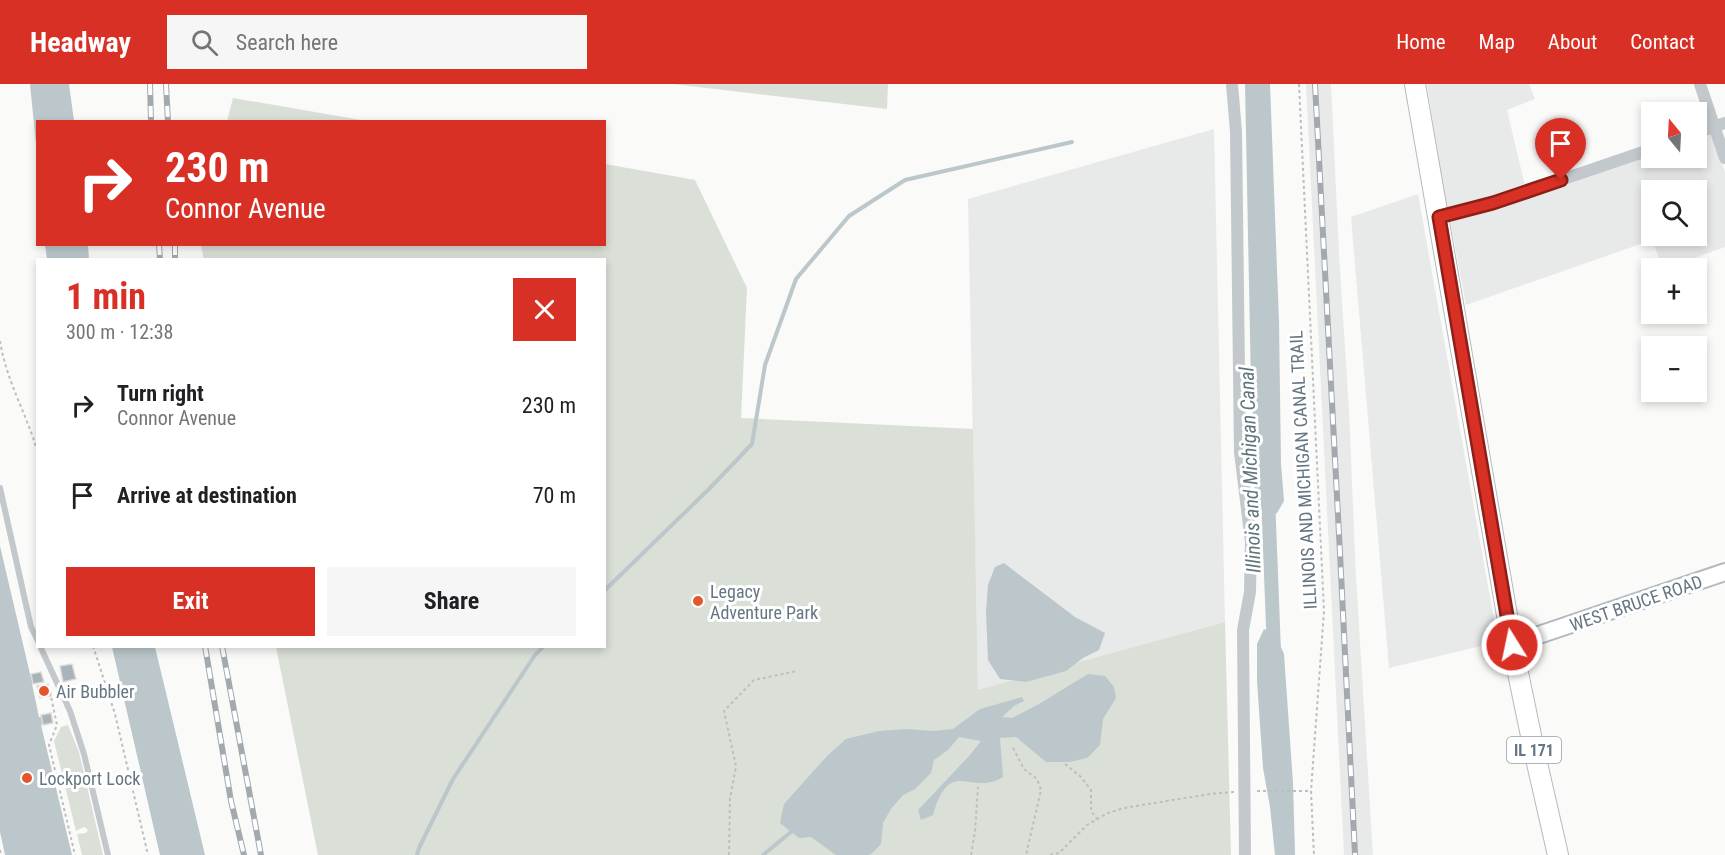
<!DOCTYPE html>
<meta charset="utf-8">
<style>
:root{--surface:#fff;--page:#f6f6f6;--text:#202124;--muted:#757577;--accent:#d93025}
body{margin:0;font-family:"Roboto Condensed",sans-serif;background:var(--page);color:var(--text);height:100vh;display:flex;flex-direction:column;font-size:22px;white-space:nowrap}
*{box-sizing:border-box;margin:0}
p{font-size:20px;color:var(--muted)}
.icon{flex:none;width:33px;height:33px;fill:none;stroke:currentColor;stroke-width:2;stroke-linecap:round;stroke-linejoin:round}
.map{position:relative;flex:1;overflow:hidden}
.side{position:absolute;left:36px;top:174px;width:570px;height:390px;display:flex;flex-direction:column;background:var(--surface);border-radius:0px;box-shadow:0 3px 9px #0003}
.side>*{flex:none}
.top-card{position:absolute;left:36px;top:36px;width:570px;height:126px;border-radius:0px;box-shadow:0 3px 9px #0003;background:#d93025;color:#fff;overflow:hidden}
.needle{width:39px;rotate:342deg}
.buttons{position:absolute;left:1641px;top:18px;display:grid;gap:12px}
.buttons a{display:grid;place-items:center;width:66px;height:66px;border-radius:0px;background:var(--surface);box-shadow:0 3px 9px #0003;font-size:30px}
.pin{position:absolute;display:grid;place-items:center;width:51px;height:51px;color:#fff;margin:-62px -26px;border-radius:50% 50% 50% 0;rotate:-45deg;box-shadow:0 0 6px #0007}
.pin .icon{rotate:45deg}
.me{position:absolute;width:66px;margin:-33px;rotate:350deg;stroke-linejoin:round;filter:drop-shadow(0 0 4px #0008)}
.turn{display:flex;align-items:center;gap:21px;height:126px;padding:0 30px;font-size:27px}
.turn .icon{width:78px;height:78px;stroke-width:2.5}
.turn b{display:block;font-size:42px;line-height:51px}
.round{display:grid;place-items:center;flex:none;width:63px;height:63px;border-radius:0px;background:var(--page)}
.headline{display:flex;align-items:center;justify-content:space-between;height:102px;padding:0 30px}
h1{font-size:36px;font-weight:700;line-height:45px;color:var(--accent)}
.cta{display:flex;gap:12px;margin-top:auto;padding:12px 30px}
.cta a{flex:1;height:69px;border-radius:0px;background:var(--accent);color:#fff;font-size:24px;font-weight:700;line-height:69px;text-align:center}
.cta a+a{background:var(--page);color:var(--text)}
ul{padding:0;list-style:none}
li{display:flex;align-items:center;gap:18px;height:90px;padding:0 30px}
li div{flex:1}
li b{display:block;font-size:22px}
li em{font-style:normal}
header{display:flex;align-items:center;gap:36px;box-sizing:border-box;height:84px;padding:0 30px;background:var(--accent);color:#fff}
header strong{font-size:28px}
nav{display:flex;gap:33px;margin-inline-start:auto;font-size:21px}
.search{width:420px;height:54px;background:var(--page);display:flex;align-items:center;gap:15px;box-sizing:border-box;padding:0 21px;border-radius:0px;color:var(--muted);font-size:22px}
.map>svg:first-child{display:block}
.built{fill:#e8e9e9;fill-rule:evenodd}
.green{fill:#dadfd7}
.water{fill:#bbc7cb}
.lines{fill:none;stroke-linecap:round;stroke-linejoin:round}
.stream{stroke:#bbc7cb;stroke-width:4}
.canal{stroke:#bbc7cb;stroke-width:14}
.building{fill:#aab3b9;stroke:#dcdcda;stroke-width:1.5}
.secondary-casing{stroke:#b3babf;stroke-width:20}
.primary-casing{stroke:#b5babe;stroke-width:22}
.path{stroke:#bbbfc2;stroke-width:2;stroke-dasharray:3 3;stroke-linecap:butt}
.lane{stroke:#c3c8cc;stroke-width:6}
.street{stroke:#c3c8cc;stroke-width:12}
.secondary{stroke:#fff;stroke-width:16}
.primary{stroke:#fff;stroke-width:20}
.rail-casing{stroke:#a2aab0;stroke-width:6}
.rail{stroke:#fff;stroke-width:4;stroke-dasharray:11;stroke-linecap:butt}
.route-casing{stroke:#8d1f18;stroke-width:15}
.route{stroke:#d93025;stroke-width:10}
.poi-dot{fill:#e4572e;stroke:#fff;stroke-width:2}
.labels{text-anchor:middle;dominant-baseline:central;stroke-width:6;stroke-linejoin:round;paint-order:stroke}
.shield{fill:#fff;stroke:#939fa8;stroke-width:1.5}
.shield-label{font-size:16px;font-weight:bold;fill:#657683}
.street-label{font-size:18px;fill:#657683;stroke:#fff}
.poi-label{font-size:18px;fill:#657683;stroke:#fff;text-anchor:start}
.water-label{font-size:20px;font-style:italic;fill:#60757c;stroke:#fff}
</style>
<header>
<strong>Headway</strong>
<div class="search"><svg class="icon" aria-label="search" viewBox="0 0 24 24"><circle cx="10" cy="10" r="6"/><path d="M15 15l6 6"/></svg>Search here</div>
<nav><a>Home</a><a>Map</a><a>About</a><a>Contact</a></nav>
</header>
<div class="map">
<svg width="1725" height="771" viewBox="0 0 1725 771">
<rect width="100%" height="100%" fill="#fafaf8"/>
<path class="built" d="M1306 0H1331L1339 169 1349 327 1356 493 1373 771H1344Z
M1427 0H1529L1535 15 1507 26 1525 102 1492 114 1446 124Z
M1214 45 1225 538 978 607 968 115Z
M1712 49 1725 88V163L1667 184H1663L1652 156 1466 221 1450 136 1491 126 1651 70 1652 74H1696L1697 54ZM1652 106H1696V152H1652Z
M1418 110 1498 558 1389 584 1351 133Z"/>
<path class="green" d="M673 0H888L887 25Z
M233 14 367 37H227Z
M605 80 695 96 747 204 741 334 973 345 978 606 1225 538 1231 771H318L276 563 604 562V176H204L201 161 604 160Z
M68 641 79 668 103 771H82L77 750 86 749 88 746 84 743 76 747 54 657 61 643Z"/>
<path class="water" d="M30 0H69L74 37 38 38 37 70Z
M1245 0H1270L1279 238 1281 380 1284 417 1277 429 1273 432 1257 421 1254 415 1255 373 1251 300Z
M45 161H88L89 175H47Z
M0 462 30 590 33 599 32 600 39 633H41L43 640 41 641 72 771H5L0 748Z
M1004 479 1075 533 1105 549 1099 566 1083 574 1066 587 1026 598 1000 595 988 576 986 528 988 501 995 483Z
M1264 545 1275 550 1284 570 1293 699 1295 771H1275L1270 723 1263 684 1257 597V560Z
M112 563H155L205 771H160Z
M1088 590 1105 592 1114 603 1116 614 1103 635 1100 661 1087 674 1070 678H1046L1016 653 1000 654 1003 693C970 713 950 671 933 731L921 736 918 726 970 671 981 657 959 653 948 666 934 676 931 689 915 705 903 711 891 725 883 739 881 760 871 770 868 771H836L811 753 799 754 780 739 784 720 827 672 846 655 879 647 906 645 934 647 953 645 980 625 1022 613 1024 617 1014 622 1002 633 1012 634 1039 620Z"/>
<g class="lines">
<path class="stream" d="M604 507 709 405 752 360 765 281 796 195 849 132 905 96 1072 58
M417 771 419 764 453 695 535 571 544 562
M763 771 791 748"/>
<path class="canal" d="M1268 413 1274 568"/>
</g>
<path class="building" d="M72 580 76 595 63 598 60 582Z
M41 588 44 598 33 600 31 590Z
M48 600 51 612 40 614 37 602Z
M51 629 53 639 43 641 41 631Z"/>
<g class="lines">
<defs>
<path id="secondary" d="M1512 560 1725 488"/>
<path id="primary" d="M1415 0 1512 560 1534 666 1558 771"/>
</defs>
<use href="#secondary" class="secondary-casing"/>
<use href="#primary" class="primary-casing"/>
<path class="path" d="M1299 0 1324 527 1311 707 1314 771
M0 257C6 296 27 331 38 369
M93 562 115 630 148 771
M50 608 57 641 49 661 75 771
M1013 664 1024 685 1037 695 1041 706 1026 771
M1065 680 1081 693 1091 706V727L1097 735
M1257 707H1311
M0 766 1 771
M729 771 730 715 736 682 724 627 754 596 797 587
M971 771 975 747 978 703
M1050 771 1059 769 1087 741 1108 729 1124 724 1210 710 1234 708"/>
<path class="lane" d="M0 404 31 543 38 557
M40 562 70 627 84 670 108 771"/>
<path class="street" d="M1232 0 1236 48 1240 368 1251 458 1250 508 1243 546 1245 771
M1700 0 1725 74
M1696 49 1725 39
M1439 133 1493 119 1652 65"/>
<use href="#secondary" class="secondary"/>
<use href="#primary" class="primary"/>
<defs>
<path id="rail" d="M150 0 151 38
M166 0 168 38
M1315 0 1340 469 1355 771
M159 160 160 176
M175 160V176
M205 562 231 717 244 771
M222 562 261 771"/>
</defs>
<use href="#rail" class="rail-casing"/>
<use href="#rail" class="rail"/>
</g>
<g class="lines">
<defs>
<path id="route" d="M1512 561 1439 133 1493 119 1561 96"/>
</defs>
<use href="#route" class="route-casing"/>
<use href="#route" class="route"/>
</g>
<g class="poi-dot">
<circle cx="698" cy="517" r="6"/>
<circle cx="44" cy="607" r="6"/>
<circle cx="27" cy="694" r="6"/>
</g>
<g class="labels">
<rect class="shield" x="1507" y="653" width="54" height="26" rx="4.5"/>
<g class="shield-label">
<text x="1534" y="666">IL 171</text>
</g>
<g class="street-label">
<text transform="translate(1303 386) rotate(-93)">ILLINOIS AND MICHIGAN CANAL TRAIL</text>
<text transform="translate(1636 519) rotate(-19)">WEST BRUCE ROAD</text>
</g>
<g class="poi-label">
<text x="710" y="507">Legacy<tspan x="710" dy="21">Adventure Park</tspan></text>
<text x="56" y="607">Air Bubbler</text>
<text x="39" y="694">Lockport Lock</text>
</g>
<g class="water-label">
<text transform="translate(1250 386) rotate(-92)">Illinois and Michigan Canal</text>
</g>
</g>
</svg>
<div class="buttons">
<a><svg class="needle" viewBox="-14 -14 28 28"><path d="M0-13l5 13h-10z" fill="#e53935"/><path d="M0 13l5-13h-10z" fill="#757577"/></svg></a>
<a><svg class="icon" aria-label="search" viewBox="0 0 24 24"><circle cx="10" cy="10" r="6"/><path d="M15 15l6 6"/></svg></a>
<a>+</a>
<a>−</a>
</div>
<div class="pin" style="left:1561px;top:96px;background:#d93025"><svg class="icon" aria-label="arrive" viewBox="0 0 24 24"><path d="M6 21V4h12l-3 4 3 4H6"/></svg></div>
<svg class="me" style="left:1512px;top:561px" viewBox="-20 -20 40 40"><circle r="17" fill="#d93025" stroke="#fff" stroke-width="3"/><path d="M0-11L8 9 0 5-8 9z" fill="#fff"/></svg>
<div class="top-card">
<div class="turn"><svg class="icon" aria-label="right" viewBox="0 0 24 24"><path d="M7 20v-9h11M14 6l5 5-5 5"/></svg><div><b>230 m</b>Connor Avenue</div></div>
</div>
<section class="side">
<div class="headline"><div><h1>1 min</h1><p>300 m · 12:38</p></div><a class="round" style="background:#d93025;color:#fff"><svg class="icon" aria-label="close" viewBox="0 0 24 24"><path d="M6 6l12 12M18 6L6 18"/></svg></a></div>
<ul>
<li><svg class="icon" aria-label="right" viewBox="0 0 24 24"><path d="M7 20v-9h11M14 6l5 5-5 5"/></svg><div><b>Turn right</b><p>Connor Avenue</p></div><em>230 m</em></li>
<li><svg class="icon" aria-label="arrive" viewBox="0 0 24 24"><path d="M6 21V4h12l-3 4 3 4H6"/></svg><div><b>Arrive at destination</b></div><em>70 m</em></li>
</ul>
<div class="cta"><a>Exit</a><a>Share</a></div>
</section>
</div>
